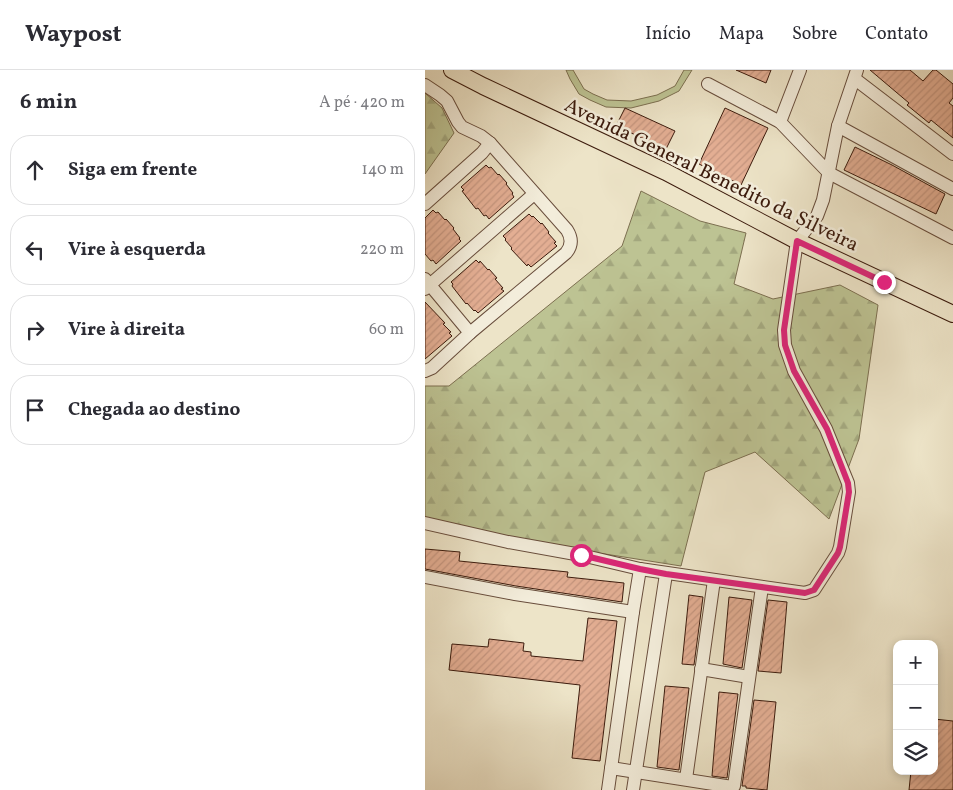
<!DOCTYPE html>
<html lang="pt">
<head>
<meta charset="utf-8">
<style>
  :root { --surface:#fff; --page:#f7f7f7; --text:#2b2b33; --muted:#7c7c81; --line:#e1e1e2 }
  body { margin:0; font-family:Vollkorn,serif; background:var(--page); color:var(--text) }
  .controls { position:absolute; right:15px; bottom:15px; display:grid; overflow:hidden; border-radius:10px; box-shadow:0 2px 8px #0003 }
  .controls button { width:45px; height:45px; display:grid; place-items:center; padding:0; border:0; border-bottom:1px solid var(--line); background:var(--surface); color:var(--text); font:25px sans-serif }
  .stop { position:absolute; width:15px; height:15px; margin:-11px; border:4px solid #db2777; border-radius:50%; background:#fff }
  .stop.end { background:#db2777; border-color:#fff; box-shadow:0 1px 5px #0008 }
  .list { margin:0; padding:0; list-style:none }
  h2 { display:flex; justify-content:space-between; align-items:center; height:65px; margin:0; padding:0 20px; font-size:21px }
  h2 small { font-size:16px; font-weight:400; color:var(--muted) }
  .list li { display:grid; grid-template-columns:32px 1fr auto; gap:15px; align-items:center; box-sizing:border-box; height:70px; margin:0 10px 10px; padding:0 10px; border:1px solid var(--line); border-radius:20px }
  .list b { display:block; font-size:19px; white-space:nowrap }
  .list em { font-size:16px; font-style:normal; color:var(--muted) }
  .icon { flex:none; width:28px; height:28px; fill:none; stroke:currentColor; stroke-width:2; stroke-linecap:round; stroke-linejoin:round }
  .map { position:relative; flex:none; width:528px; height:720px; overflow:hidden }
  header { display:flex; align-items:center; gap:30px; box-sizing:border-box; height:70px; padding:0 25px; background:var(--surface); border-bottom:1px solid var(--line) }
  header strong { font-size:24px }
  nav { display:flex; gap:28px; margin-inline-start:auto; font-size:18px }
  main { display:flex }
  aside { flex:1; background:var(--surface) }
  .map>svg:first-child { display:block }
</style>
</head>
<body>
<header>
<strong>Waypost</strong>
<nav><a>Início</a><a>Mapa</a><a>Sobre</a><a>Contato</a></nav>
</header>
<main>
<aside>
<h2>6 min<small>A pé · 420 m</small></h2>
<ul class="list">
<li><svg class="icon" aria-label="ahead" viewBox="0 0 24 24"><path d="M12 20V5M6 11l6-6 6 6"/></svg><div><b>Siga em frente</b></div><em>140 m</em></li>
<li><svg class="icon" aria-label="left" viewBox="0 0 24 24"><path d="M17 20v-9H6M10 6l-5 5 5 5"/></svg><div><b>Vire à esquerda</b></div><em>220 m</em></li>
<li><svg class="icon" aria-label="right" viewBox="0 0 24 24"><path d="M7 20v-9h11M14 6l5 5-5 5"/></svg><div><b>Vire à direita</b></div><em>60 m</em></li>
<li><svg class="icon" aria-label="arrive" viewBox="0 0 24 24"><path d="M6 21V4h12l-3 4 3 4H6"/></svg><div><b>Chegada ao destino</b></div></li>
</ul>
</aside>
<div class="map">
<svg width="528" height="720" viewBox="0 0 528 720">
  <defs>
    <pattern id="forest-firs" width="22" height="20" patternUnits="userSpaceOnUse" patternTransform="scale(1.25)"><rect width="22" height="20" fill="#bdc393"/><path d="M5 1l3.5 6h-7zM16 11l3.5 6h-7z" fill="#a3a77e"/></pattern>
    <pattern id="building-hatch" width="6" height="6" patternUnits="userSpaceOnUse" patternTransform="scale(1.25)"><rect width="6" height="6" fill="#e3ae93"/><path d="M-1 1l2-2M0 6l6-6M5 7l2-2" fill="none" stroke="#c4957e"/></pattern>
  </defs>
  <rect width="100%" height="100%" fill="#ede4c8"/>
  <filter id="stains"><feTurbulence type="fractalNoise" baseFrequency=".004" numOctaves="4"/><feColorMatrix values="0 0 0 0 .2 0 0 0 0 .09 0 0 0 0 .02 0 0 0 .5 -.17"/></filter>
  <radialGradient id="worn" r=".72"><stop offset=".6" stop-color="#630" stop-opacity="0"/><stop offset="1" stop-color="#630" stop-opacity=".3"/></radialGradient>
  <!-- green -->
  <path fill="#bdc393" stroke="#7c6f50" d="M 141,0 L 148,0 L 159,19 L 168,24 L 182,30 L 206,31 L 232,25 L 250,16 L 259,0 L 267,0 L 254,21 L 234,31 L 206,38 L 181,37 L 165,30 L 154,24 L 145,9 Z"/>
  <!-- forest -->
  <g fill="url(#forest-firs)" stroke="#7c6f50">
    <path d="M 0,23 L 17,38 L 29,63 L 0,104 Z"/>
    <path d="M 216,121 L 275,151 L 321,163 L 309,214 L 348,229 L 415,215 L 453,235 L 434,369 L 404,449 L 330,382 L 280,402 L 256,496 L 72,467 L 0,447 L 0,316 L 24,316 L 197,176 Z"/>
  </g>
  <!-- building -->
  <g fill="url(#building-hatch)" stroke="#3c1b0d">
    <path d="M 311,0 L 346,0 L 341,13 Z"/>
    <path d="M 445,0 L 485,0 L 498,11 L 508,0 L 511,0 L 528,14 L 528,28 L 524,33 L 528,36 L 528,68 L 506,50 L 504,53 L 482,35 L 484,33 Z"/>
    <path d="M 200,38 L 250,61 L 241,79 L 191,56 Z"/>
    <path d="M 300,38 L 343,58 L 316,115 L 274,94 Z"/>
    <path d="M 430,77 L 467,95 L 520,124 L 511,144 L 419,100 Z"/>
    <path d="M 61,95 L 64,98 L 66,97 L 73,105 L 74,104 L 82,113 L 81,114 L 88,123 L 87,124 L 89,127 L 64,149 L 61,145 L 59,146 L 53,138 L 51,139 L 37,121 L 39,120 L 36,117 Z"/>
    <path d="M 8,140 L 11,143 L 13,142 L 20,150 L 21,149 L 29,158 L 28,159 L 35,168 L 34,169 L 36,171 L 11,194 L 8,190 L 6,191 L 0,184 L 0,148 Z"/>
    <path d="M 104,144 L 107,147 L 108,146 L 116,154 L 117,153 L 124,162 L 123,163 L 131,172 L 129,173 L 132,176 L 106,197 L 103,194 L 102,196 L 86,179 L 87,178 L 80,170 L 81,169 L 78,166 Z"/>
    <path d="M 51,190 L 54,193 L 55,191 L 63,200 L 64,199 L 72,208 L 70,209 L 78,218 L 76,219 L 79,221 L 53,243 L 50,240 L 49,241 L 42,233 L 41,234 L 27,216 L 28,214 L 26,212 Z"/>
    <path d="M 0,232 L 20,253 L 18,254 L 26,262 L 24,263 L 27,266 L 0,289 Z"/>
    <path d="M 0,479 L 35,482 L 34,491 L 143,502 L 142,507 L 199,513 L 197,532 L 91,516 L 0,499 Z"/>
    <path d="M 264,525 L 278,527 L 269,595 L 257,594 Z"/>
    <path d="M 304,527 L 327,530 L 317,598 L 298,594 Z"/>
    <path d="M 343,530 L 362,532 L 356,603 L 333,601 Z"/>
    <path d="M 163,548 L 192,551 L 175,691 L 147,688 L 155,615 L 24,600 L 27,574 L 63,577 L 64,569 L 99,573 L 98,581 L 106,582 L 106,586 L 158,591 Z"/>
    <path d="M 240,616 L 264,618 L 254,700 L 232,697 Z"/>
    <path d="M 294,622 L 313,624 L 302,708 L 287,706 Z"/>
    <path d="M 329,630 L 351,632 L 342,720 L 321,718 L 321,716 L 317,716 Z"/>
    <path d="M 509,649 L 528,651 L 528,720 L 484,720 L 486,701 L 509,701 Z"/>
  </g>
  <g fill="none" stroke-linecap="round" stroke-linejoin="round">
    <defs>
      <g id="minor">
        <path d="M 430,9 L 528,84"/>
        <path d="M 283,14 L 355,52 L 404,103 L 528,168"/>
        <path d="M 0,15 L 15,25 L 22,31 L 33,52 L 37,57 L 56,66 L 65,73 L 142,160 C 147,168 147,176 141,183 L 45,263 L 7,298 L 0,301"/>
        <path d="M 355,52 L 375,0"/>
        <path d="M 413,56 L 528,119"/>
        <path d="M 0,134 L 57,83 L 65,73"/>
        <path d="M 0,209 L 45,263"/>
        <path d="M 0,219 L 109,124"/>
        <path d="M 0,453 L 83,472 L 156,485 L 215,499 L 380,523 L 389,520 L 413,483 L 415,477 L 424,422 L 423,413 L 401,359 L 369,301 L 360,275 L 359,260 L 372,171 L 392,146 L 398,130 L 413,56 L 432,0"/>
        <path d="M 0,507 L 90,524 L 208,542"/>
        <path d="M 276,599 L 324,607"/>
        <path d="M 186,698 L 307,717 L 309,716 L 337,517"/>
        <path d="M 261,709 L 289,510"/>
        <path d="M 183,720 L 208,542 L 215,499"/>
        <path d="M 208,720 L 241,504"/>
      </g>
      <path id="major" d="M 27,0 L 58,16 L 241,102 L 372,171 L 528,244"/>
    </defs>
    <!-- minor casing -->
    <use href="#minor" stroke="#684d3c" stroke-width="14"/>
    <!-- major casing -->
    <use href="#major" stroke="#3c1b0d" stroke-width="18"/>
    <!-- minor -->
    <use href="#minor" stroke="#f3eddb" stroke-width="12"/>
    <!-- major -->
    <use href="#major" stroke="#ede4c8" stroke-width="16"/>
  </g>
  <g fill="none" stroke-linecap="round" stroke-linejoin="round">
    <!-- route -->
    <path stroke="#db2777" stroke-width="6" d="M 156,485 L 215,499 L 241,504 L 380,523 L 389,520 L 413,483 L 415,477 L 424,422 L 423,413 L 402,359 L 369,301 L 360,275 L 359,260 L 372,171 L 459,212"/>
  </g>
  <g text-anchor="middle" stroke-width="5" stroke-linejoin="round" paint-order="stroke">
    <!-- street labels -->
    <g font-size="20" fill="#3c1b0d" stroke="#f3eddb">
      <text transform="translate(287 104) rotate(26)" y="7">Avenida General Benedito da Silveira</text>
    </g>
  </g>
  <rect width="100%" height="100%" filter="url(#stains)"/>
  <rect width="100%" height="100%" fill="url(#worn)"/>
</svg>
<div class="controls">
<button>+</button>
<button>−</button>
<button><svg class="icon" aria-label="layers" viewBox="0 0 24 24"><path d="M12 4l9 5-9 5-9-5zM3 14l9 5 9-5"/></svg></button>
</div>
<div class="stop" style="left:156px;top:485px"></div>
<div class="stop end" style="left:459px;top:212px"></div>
</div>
</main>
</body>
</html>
